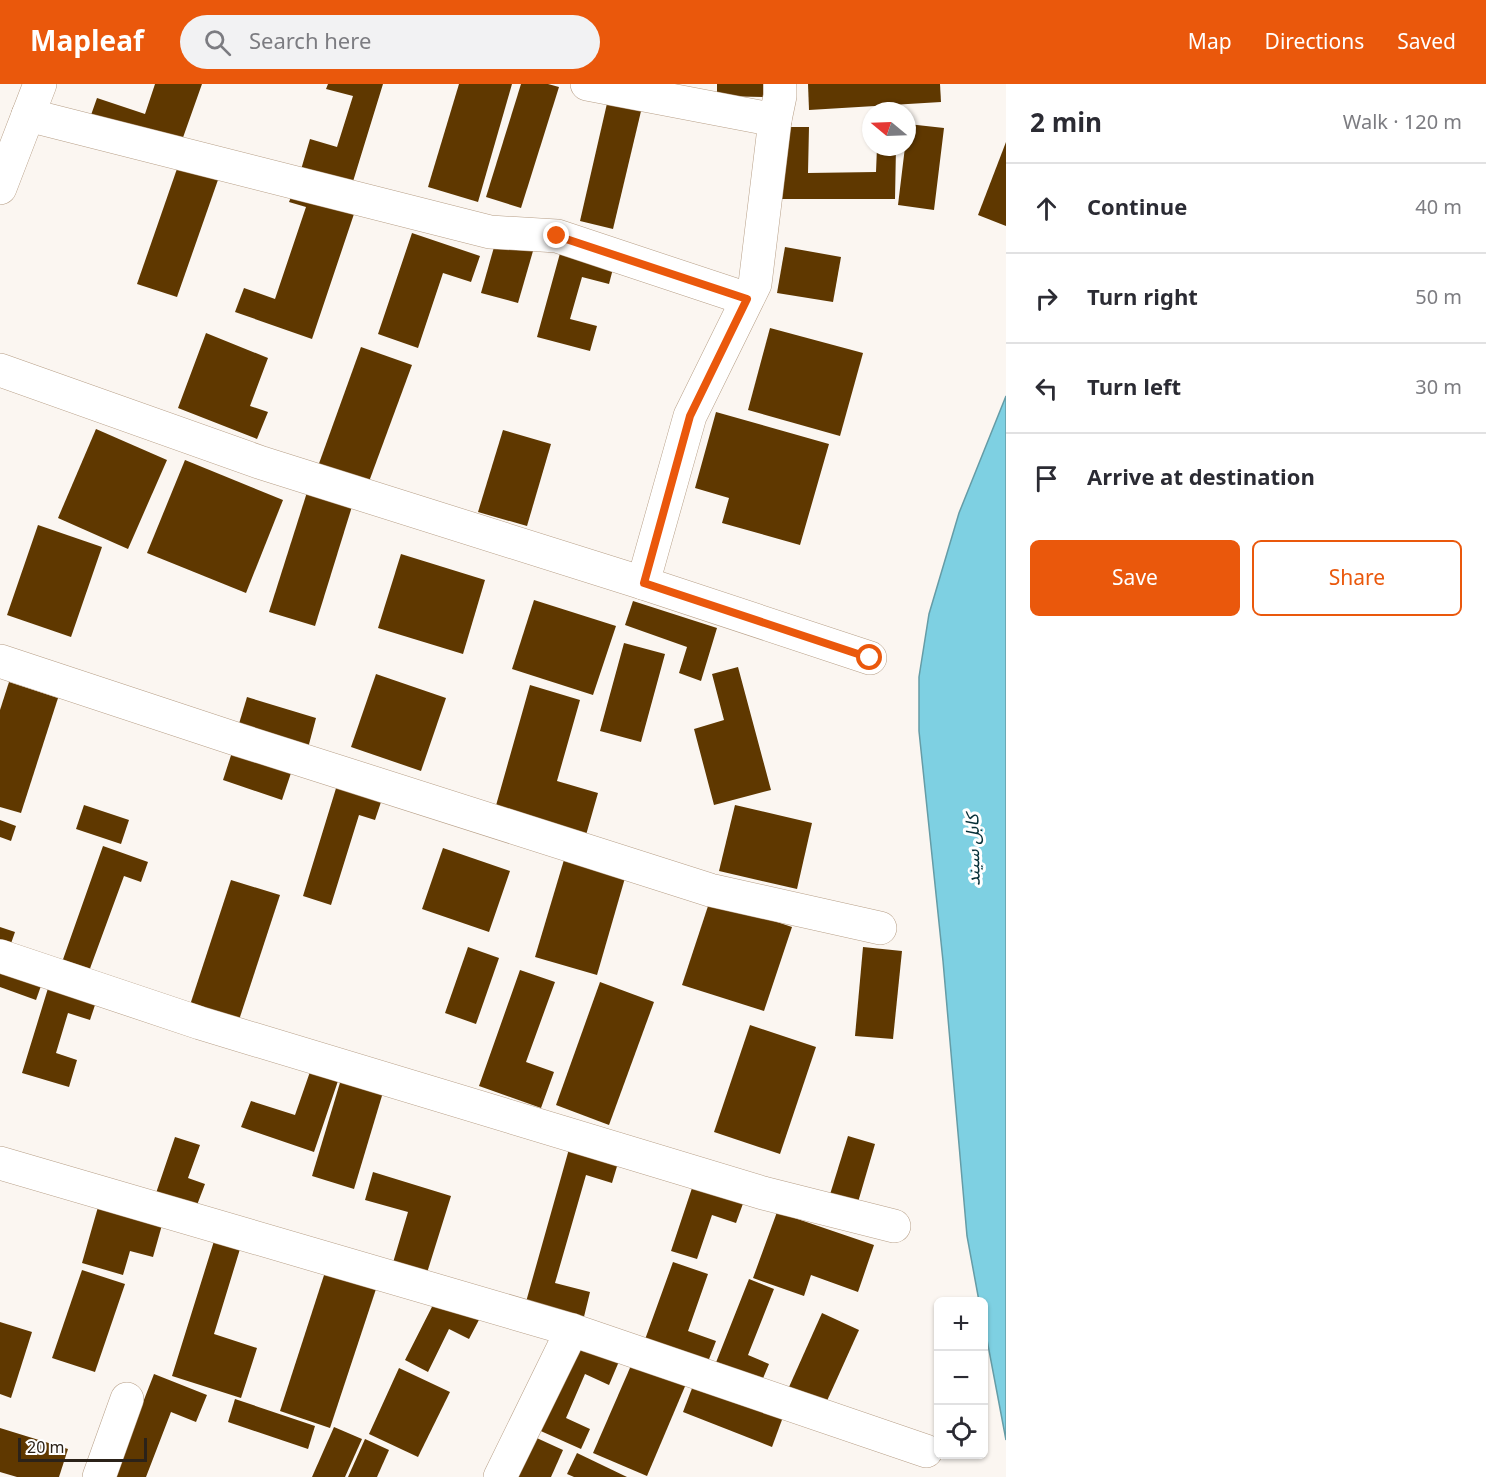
<!DOCTYPE html>
<html lang="en">
<head>
<meta charset="utf-8">
<style>
  :root { --surface:#fff; --page:#f2f2f3; --text:#2b2b33; --muted:#7c7c81; --line:#e1e1e2; --accent:#ea580c }
  body { margin:0; font-family:Georgia,"Noto Sans Arabic",serif; background:var(--page); color:var(--text) }
  .controls { position:absolute; right:18px; bottom:18px; display:grid; overflow:hidden; border-radius:9px; box-shadow:0 2px 4px #0004 }
  .controls button { width:54px; height:54px; display:grid; place-items:center; padding:0; border:0; border-bottom:2px solid var(--line); background:var(--surface); color:var(--text); font:30px sans-serif }
  .compass { position:absolute; left:862px; top:18px; width:54px; height:54px; border-radius:50%; background:var(--surface); box-shadow:0 2px 4px #0004; rotate:289deg }
  .scale { position:absolute; left:18px; bottom:15px; width:129px; box-sizing:border-box; padding-left:6px; border:3px solid #2b2219; border-top:0; font-size:16px; line-height:21px; white-space:nowrap; color:#2b2219; -webkit-text-stroke:4px #fff; paint-order:stroke }
  .stop { position:absolute; width:18px; height:18px; margin:-14px; border:4px solid #ea580c; border-radius:50%; background:#fff }
  .stop.end { background:#ea580c; border-color:#fff; box-shadow:0 2px 6px #0008 }
  .list { margin:0; padding:0; list-style:none }
  h2 { display:flex; justify-content:space-between; align-items:center; height:78px; margin:0; padding:0 24px; font-size:26px }
  h2 small { font-size:20px; font-weight:400; color:var(--muted) }
  .list li { display:grid; grid-template-columns:39px 1fr auto; gap:18px; align-items:center; box-sizing:border-box; height:90px; padding:0 24px; border-top:2px solid var(--line) }
  .list b { display:block; font-size:22px; white-space:nowrap }
  .list em { font-size:20px; font-style:normal; color:var(--muted) }
  .actions { display:flex; gap:12px; padding:18px 24px }
  .actions a { flex:1; padding:14px 0; border:2px solid var(--accent); border-radius:9px; text-align:center; font-size:21px; color:var(--accent) }
  .actions .main { background:var(--accent); color:#fff }
  .icon { flex:none; width:33px; height:33px; fill:none; stroke:currentColor; stroke-width:2; stroke-linecap:round; stroke-linejoin:round }
  .map { position:relative; flex:none; width:1006px; height:1393px; overflow:hidden }
  header { display:flex; align-items:center; gap:36px; box-sizing:border-box; height:84px; padding:0 30px; background:var(--accent); color:#fff }
  header strong { font-size:28px }
  nav { display:flex; gap:33px; margin-inline-start:auto; font-size:21px }
  .search { width:420px; height:54px; background:var(--page); display:flex; align-items:center; gap:15px; box-sizing:border-box; padding:0 21px; border-radius:33px; color:var(--muted); font-size:22px }
  main { display:flex }
  aside { flex:1; background:var(--surface) }
  .map>svg:first-child { display:block }
</style>
</head>
<body>
<header>
<strong>Mapleaf</strong>
<div class="search"><svg class="icon" aria-label="search" viewBox="0 0 24 24"><circle cx="10" cy="10" r="6"/><path d="M15 15l6 6"/></svg>Search here</div>
<nav><a>Map</a><a>Directions</a><a>Saved</a></nav>
</header>
<main>
<div class="map">
<svg width="1006" height="1393" viewBox="0 0 1006 1393">
  <rect width="100%" height="100%" fill="#fbf6f1"/>
  <!-- water -->
  <path fill="#7ed0e2" stroke="#659ca6" stroke-width="1.5" d="M 1006,312 L 1006,1356 L 984,1240 L 984,1218 L 979,1217 L 967,1152 L 943,877 L 919,647 L 919,593 L 929,530 L 959,429 Z"/>
  <!-- building -->
  <g fill="#5f3800">
    <path d="M 155,0 L 202,0 L 180,62 L 91,31 L 97,14 L 145,30 Z"/>
    <path d="M 328,0 L 383,0 L 351,104 L 300,89 L 310,55 L 337,63 L 353,12 L 326,5 Z"/>
    <path d="M 459,0 L 512,0 L 478,118 L 428,103 Z"/>
    <path d="M 521,0 L 548,0 L 559,3 L 521,124 L 486,113 Z"/>
    <path d="M 717,0 L 763,0 L 763,13 L 717,12 Z"/>
    <path d="M 808,0 L 940,0 L 941,18 L 809,26 Z"/>
    <path d="M 608,15 L 642,23 L 613,145 L 580,137 Z"/>
    <path d="M 908,40 L 944,44 L 934,126 L 898,121 L 905,63 L 907,63 Z"/>
    <path d="M 777,43 L 809,43 L 808,89 L 876,88 L 877,63 L 896,63 L 895,115 L 777,115 Z"/>
    <path d="M 1006,58 L 1006,142 L 978,131 Z"/>
    <path d="M 179,79 L 219,93 L 177,213 L 137,200 Z"/>
    <path d="M 295,103 L 356,124 L 312,255 L 235,228 L 244,204 L 275,215 L 306,123 L 289,118 Z"/>
    <path d="M 412,149 L 480,172 L 471,198 L 443,189 L 418,264 L 378,250 Z"/>
    <path d="M 496,156 L 533,167 L 518,219 L 481,209 Z"/>
    <path d="M 562,162 L 615,177 L 609,200 L 582,193 L 570,235 L 597,242 L 590,267 L 537,253 Z"/>
    <path d="M 785,163 L 841,173 L 833,218 L 777,209 Z"/>
    <path d="M 770,244 L 863,269 L 840,352 L 748,326 Z"/>
    <path d="M 206,249 L 268,274 L 250,322 L 268,328 L 257,355 L 178,324 Z"/>
    <path d="M 361,263 L 412,281 L 367,403 L 317,385 Z"/>
    <path d="M 716,328 L 829,360 L 800,461 L 722,439 L 729,414 L 695,404 Z"/>
    <path d="M 96,345 L 167,376 L 128,465 L 58,434 Z"/>
    <path d="M 503,346 L 551,360 L 527,442 L 478,428 Z"/>
    <path d="M 185,376 L 283,416 L 246,509 L 147,469 Z"/>
    <path d="M 309,402 L 354,416 L 315,542 L 269,528 Z"/>
    <path d="M 38,441 L 102,463 L 71,553 L 7,531 Z"/>
    <path d="M 401,470 L 485,496 L 463,570 L 378,544 Z"/>
    <path d="M 534,516 L 616,542 L 593,611 L 512,585 Z"/>
    <path d="M 633,517 L 717,544 L 701,597 L 679,589 L 687,563 L 625,541 Z"/>
    <path d="M 624,559 L 665,570 L 641,658 L 600,647 Z"/>
    <path d="M 738,583 L 771,706 L 714,721 L 694,645 L 724,636 L 712,590 Z"/>
    <path d="M 376,590 L 446,614 L 421,687 L 351,663 Z"/>
    <path d="M 9,598 L 58,614 L 21,729 L 0,723 L 0,626 Z"/>
    <path d="M 530,601 L 580,616 L 557,697 L 598,709 L 586,751 L 495,725 Z"/>
    <path d="M 247,613 L 316,634 L 308,664 L 238,643 Z"/>
    <path d="M 235,659 L 294,680 L 282,716 L 223,696 Z"/>
    <path d="M 337,701 L 382,715 L 375,736 L 359,731 L 331,821 L 303,812 Z"/>
    <path d="M 84,721 L 129,736 L 121,760 L 76,745 Z"/>
    <path d="M 735,721 L 812,739 L 797,805 L 719,787 Z"/>
    <path d="M 0,736 L 16,742 L 11,757 L 0,753 Z"/>
    <path d="M 103,762 L 148,778 L 141,798 L 124,792 L 88,890 L 61,881 Z"/>
    <path d="M 443,764 L 510,787 L 489,848 L 422,825 Z"/>
    <path d="M 566,769 L 627,787 L 597,891 L 535,873 Z"/>
    <path d="M 231,796 L 280,811 L 239,936 L 190,921 Z"/>
    <path d="M 710,816 L 792,843 L 764,927 L 682,901 Z"/>
    <path d="M 0,843 L 15,848 L 8,868 L 0,865 Z"/>
    <path d="M 468,863 L 499,874 L 476,940 L 445,929 Z"/>
    <path d="M 863,863 L 902,867 L 893,955 L 855,952 Z"/>
    <path d="M 0,884 L 42,899 L 36,916 L 0,903 Z"/>
    <path d="M 520,886 L 555,898 L 526,978 L 554,988 L 541,1024 L 479,1002 Z"/>
    <path d="M 600,898 L 654,918 L 609,1041 L 556,1021 Z"/>
    <path d="M 49,901 L 97,915 L 90,936 L 68,929 L 56,969 L 77,976 L 69,1003 L 22,989 Z"/>
    <path d="M 750,941 L 816,963 L 780,1070 L 714,1048 Z"/>
    <path d="M 312,982 L 340,991 L 314,1068 L 241,1043 L 251,1017 L 295,1031 Z"/>
    <path d="M 342,992 L 384,1005 L 354,1105 L 312,1092 Z"/>
    <path d="M 848,1052 L 875,1060 L 856,1125 L 828,1117 Z"/>
    <path d="M 175,1053 L 200,1061 L 188,1094 L 205,1100 L 194,1129 L 154,1115 Z"/>
    <path d="M 569,1065 L 618,1079 L 612,1099 L 586,1091 L 555,1199 L 590,1208 L 582,1241 L 524,1225 Z"/>
    <path d="M 373,1088 L 451,1112 L 426,1192 L 392,1182 L 408,1128 L 365,1116 Z"/>
    <path d="M 694,1098 L 745,1114 L 736,1139 L 712,1131 L 697,1175 L 671,1167 Z"/>
    <path d="M 98,1123 L 162,1141 L 153,1173 L 130,1167 L 123,1191 L 82,1179 Z"/>
    <path d="M 777,1128 L 874,1161 L 858,1208 L 811,1191 L 804,1212 L 753,1194 Z"/>
    <path d="M 214,1157 L 240,1165 L 214,1250 L 257,1264 L 241,1314 L 172,1292 Z"/>
    <path d="M 673,1178 L 708,1190 L 688,1247 L 716,1257 L 706,1283 L 643,1261 Z"/>
    <path d="M 326,1185 L 377,1202 L 330,1344 L 280,1327 Z"/>
    <path d="M 82,1186 L 125,1200 L 95,1288 L 52,1274 Z"/>
    <path d="M 749,1195 L 774,1205 L 748,1271 L 769,1280 L 759,1304 L 713,1286 Z"/>
    <path d="M 438,1211 L 481,1232 L 469,1255 L 449,1245 L 428,1288 L 405,1276 Z"/>
    <path d="M 822,1229 L 859,1246 L 826,1319 L 789,1303 Z"/>
    <path d="M 0,1238 L 32,1248 L 11,1314 L 0,1310 Z"/>
    <path d="M 573,1255 L 620,1275 L 609,1301 L 585,1290 L 566,1334 L 590,1345 L 581,1365 L 534,1344 Z"/>
    <path d="M 633,1277 L 686,1300 L 647,1392 L 593,1369 Z"/>
    <path d="M 399,1284 L 450,1308 L 418,1373 L 369,1350 Z"/>
    <path d="M 154,1290 L 207,1311 L 196,1338 L 171,1328 L 146,1393 L 114,1393 Z"/>
    <path d="M 694,1299 L 783,1333 L 772,1363 L 683,1328 Z"/>
    <path d="M 235,1315 L 315,1342 L 308,1365 L 228,1338 Z"/>
    <path d="M 334,1343 L 362,1355 L 345,1393 L 312,1393 Z"/>
    <path d="M 0,1344 L 68,1365 L 59,1393 L 17,1393 L 0,1388 Z"/>
    <path d="M 528,1350 L 563,1366 L 551,1393 L 509,1393 Z"/>
    <path d="M 365,1355 L 389,1366 L 377,1393 L 348,1393 Z"/>
    <path d="M 577,1369 L 627,1393 L 574,1393 L 567,1390 Z"/>
  </g>
  <g fill="none" stroke-linecap="round" stroke-linejoin="round">
    <defs>
      <g id="minor">
        <path d="M 587,0 L 775,36"/>
        <path d="M 28,31 L 490,148 L 557,152 L 747,215"/>
        <path d="M 0,286 L 262,379 L 643,499 L 870,574"/>
        <path d="M 643,499 L 690,332 L 755,200 L 775,36 L 780,12 L 780,0"/>
        <path d="M 0,577 L 239,656 L 710,806 L 880,844"/>
        <path d="M 0,872 L 200,939 L 763,1109 L 894,1142"/>
        <path d="M 0,1079 L 572,1246 L 926,1367"/>
        <path d="M 99,1393 L 127,1315"/>
        <path d="M 500,1393 L 572,1246"/>
      </g>
      <path id="trunk" d="M 0,104 L 40,0"/>
    </defs>
    <!-- minor casing -->
    <use href="#minor" stroke="#b79f87" stroke-width="34"/>
    <!-- trunk casing -->
    <use href="#trunk" stroke="#b79f87" stroke-width="34"/>
    <!-- minor -->
    <use href="#minor" stroke="#fff" stroke-width="33"/>
    <!-- trunk -->
    <use href="#trunk" stroke="#fff" stroke-width="33"/>
  </g>
  <g fill="none" stroke-linecap="round" stroke-linejoin="round">
    <!-- route -->
    <path stroke="#ea580c" stroke-width="8" d="M 557,152 L 747,215 L 690,332 L 644,499 L 870,574"/>
  </g>
  <g text-anchor="middle" stroke-width="6" stroke-linejoin="round" paint-order="stroke">
    <!-- water labels -->
    <g font-size="18" font-style="italic" fill="#062f37" stroke="#fff">
      <text transform="translate(973 766) rotate(-91)" y="6">کابل سيند</text>
    </g>
  </g>
</svg>
<div class="controls">
<button>+</button>
<button>−</button>
<button><svg class="icon" aria-label="locate" viewBox="0 0 24 24"><circle cx="12" cy="12" r="6"/><path d="M12 2v4M12 18v4M2 12h4M18 12h4"/></svg></button>
</div>
<svg class="compass" viewBox="-18 -18 36 36"><path d="M0-13l5 13h-10z" fill="#e53935"/><path d="M0 13l5-13h-10z" fill="#7c7c81"/></svg>
<div class="scale">20 m</div>
<div class="stop" style="left:870px;top:574px"></div>
<div class="stop end" style="left:557px;top:152px"></div>
</div>
<aside>
<h2>2 min<small>Walk · 120 m</small></h2>
<ul class="list">
<li><svg class="icon" aria-label="ahead" viewBox="0 0 24 24"><path d="M12 20V5M6 11l6-6 6 6"/></svg><div><b>Continue</b></div><em>40 m</em></li>
<li><svg class="icon" aria-label="right" viewBox="0 0 24 24"><path d="M7 20v-9h11M14 6l5 5-5 5"/></svg><div><b>Turn right</b></div><em>50 m</em></li>
<li><svg class="icon" aria-label="left" viewBox="0 0 24 24"><path d="M17 20v-9H6M10 6l-5 5 5 5"/></svg><div><b>Turn left</b></div><em>30 m</em></li>
<li><svg class="icon" aria-label="arrive" viewBox="0 0 24 24"><path d="M6 21V4h12l-3 4 3 4H6"/></svg><div><b>Arrive at destination</b></div></li>
</ul>
<div class="actions"><a class="main">Save</a><a>Share</a></div>
</aside>
</main>
</body>
</html>
